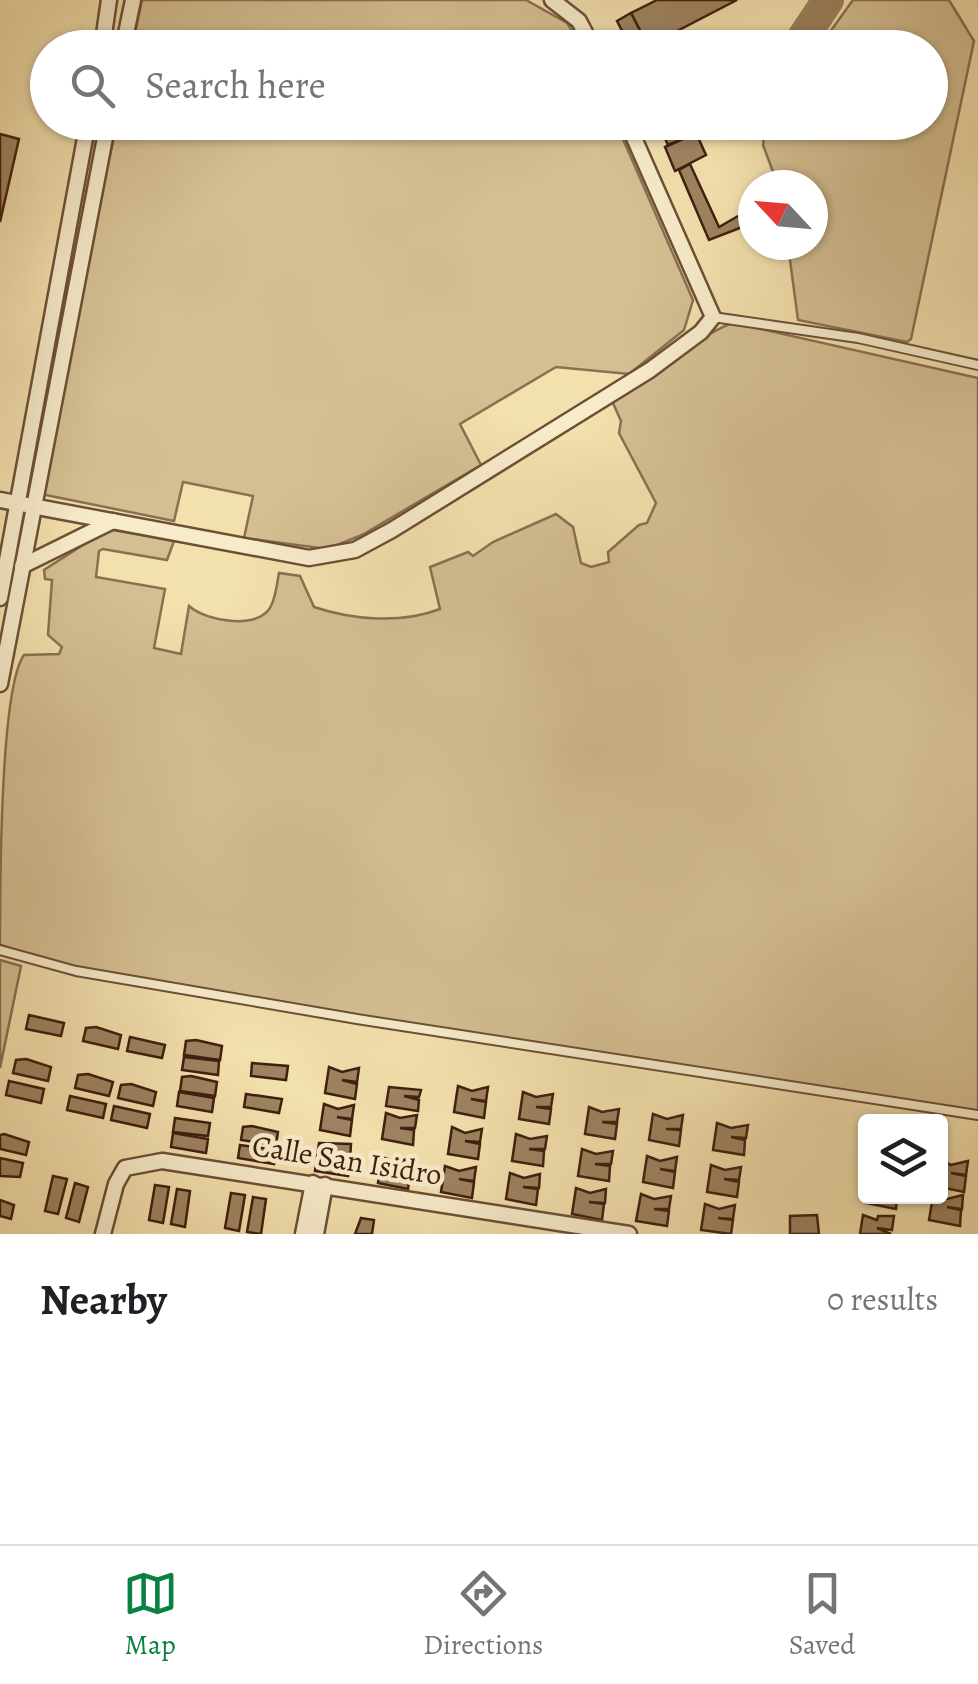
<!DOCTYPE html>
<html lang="en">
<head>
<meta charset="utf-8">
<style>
  :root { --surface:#fff; --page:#f6f6f6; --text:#202124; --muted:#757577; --line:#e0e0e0; --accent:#0b8043 }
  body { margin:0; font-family:Alegreya,serif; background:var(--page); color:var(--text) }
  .controls { position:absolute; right:30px; bottom:30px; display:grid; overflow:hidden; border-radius:10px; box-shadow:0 2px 8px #0004 }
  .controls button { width:90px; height:90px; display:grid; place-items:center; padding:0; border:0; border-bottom:2px solid var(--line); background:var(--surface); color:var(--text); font:50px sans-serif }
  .compass { position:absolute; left:738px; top:170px; width:90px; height:90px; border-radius:50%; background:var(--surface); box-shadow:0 2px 8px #0004; rotate:296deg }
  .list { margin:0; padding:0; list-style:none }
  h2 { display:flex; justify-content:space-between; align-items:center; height:130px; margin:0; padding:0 40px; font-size:42px }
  h2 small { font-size:32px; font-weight:400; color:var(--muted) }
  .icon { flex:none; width:55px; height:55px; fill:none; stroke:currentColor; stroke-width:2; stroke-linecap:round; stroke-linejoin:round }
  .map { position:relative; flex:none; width:978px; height:1234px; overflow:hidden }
  .search { position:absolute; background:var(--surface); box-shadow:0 2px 8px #0004; left:30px; right:30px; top:30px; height:110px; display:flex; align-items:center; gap:25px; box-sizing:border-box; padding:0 35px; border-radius:55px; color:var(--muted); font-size:38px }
  .sheet { height:310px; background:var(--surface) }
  nav { display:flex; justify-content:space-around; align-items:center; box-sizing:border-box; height:140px; border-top:2px solid var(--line); background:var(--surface); font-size:28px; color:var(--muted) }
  nav a { display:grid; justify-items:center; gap:5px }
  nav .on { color:var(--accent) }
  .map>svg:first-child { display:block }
</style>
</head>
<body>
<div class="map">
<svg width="978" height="1234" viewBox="0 0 978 1234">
  <rect width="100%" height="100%" fill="#f2e0ad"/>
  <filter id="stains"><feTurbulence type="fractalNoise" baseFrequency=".002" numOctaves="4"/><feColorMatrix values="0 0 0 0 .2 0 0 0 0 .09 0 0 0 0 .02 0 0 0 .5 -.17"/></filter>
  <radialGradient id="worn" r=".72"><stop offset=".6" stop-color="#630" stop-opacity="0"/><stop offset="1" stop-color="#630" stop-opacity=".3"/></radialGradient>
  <!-- green -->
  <g fill="#d4bf92" stroke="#8a6f50" stroke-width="2.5">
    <path d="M 142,0 L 526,0 L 567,23 L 583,47 L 132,47 Z"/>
    <path d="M 853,0 L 949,0 L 974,41 L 911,339 L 907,342 L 798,320 L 788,245 L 813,245 L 813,185 L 778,185 L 763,145 L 766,123 L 930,122 L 930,48 L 819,47 Z"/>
    <path d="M 117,123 L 616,123 L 693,300 L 684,330 L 629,374 L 556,367 L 460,424 L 481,465 L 362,535 L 327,549 L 244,538 L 253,496 L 183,482 L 174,521 L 36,493 Z"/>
    <path d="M 734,323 L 978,378 L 978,1115 L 76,971 L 0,945 C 0,890 0,688 24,655 L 59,654 L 62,647 L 48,635 L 52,580 L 45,579 L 44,570 L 108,529 L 174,541 L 167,560 L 103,549 L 99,551 L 96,577 L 165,589 L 154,648 L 181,654 L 189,606 C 207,622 260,630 271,606 C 276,596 277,583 279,573 L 300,576 L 314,607 C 353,620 401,624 440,609 L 430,567 L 468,552 L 473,556 L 493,542 L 556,514 L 573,527 L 581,563 L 591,567 L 609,562 L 608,552 L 639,525 L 647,523 L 656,503 L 619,433 L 621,421 L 612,401 C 642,383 707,329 734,323 Z"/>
    <path d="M 0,960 L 21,966 L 0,1068 Z"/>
  </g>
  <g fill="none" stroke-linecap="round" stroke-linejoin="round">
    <!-- taxiway -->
    <path stroke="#9a805e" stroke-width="32" d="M 796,48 L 828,0"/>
  </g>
  <!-- building -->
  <g fill="#9d8361" stroke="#411f0f" stroke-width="2.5">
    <path d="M 657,0 L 737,0 L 648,46 L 631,13 Z"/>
    <path d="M 631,13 L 648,46 L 646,48 L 631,48 L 617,21 Z"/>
    <path d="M 657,122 L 672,122 L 680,140 L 668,145 Z"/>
    <path d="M 696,133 L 706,155 L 675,171 L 665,147 Z"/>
    <path d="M 0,134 L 19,139 L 0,222 Z"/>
    <path d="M 690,164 L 719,227 L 740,215 L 745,226 L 709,240 L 679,170 Z"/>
    <path d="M 29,1015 L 64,1023 L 61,1036 L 26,1029 Z"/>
    <path d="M 96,1027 L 121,1035 L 118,1049 L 83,1041 L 86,1028 Z"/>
    <path d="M 130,1037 L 165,1045 L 162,1058 L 127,1051 Z"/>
    <path d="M 196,1040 L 222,1046 L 220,1060 L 184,1055 L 186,1041 Z"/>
    <path d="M 184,1057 L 219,1061 L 218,1075 L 182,1070 Z"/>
    <path d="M 26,1059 L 51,1067 L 48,1081 L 13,1073 L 16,1060 Z"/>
    <path d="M 252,1063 L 288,1066 L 286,1080 L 251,1076 Z"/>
    <path d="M 329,1067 L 342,1072 L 359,1068 L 357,1082 L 342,1080 L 357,1084 L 355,1099 L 325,1093 Z"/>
    <path d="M 88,1074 L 113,1082 L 109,1096 L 75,1088 L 78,1075 Z"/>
    <path d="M 191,1076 L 217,1082 L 215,1096 L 180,1091 L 182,1077 Z"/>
    <path d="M 9,1081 L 44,1089 L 41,1103 L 6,1095 Z"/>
    <path d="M 131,1084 L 156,1092 L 153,1106 L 118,1098 L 121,1085 Z"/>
    <path d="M 458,1086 L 472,1091 L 488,1087 L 486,1101 L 471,1099 L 486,1102 L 484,1118 L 454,1112 Z"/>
    <path d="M 389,1087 L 421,1090 L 419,1097 L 404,1096 L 419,1100 L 418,1111 L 386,1106 Z"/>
    <path d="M 179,1092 L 214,1098 L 212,1112 L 177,1106 Z"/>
    <path d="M 523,1092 L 536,1097 L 553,1094 L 551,1107 L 536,1107 L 551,1109 L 549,1124 L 519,1119 Z"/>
    <path d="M 246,1094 L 282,1099 L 279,1113 L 244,1107 Z"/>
    <path d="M 70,1096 L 106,1104 L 103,1118 L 67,1110 Z"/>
    <path d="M 324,1104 L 338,1109 L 354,1105 L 352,1119 L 337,1117 L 352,1120 L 350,1136 L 320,1130 Z"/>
    <path d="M 114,1106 L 150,1114 L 147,1128 L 111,1120 Z"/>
    <path d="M 589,1107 L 602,1112 L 619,1109 L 617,1122 L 602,1122 L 617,1124 L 615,1139 L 585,1134 Z"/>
    <path d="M 386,1113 L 400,1118 L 417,1115 L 415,1128 L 400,1128 L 414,1130 L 413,1145 L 382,1139 Z"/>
    <path d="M 653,1114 L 667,1119 L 683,1115 L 681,1129 L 666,1129 L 681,1130 L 679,1146 L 649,1140 Z"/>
    <path d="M 175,1118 L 210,1123 L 208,1136 L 173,1132 Z"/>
    <path d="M 717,1123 L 731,1128 L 748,1125 L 746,1138 L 731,1137 L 745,1140 L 744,1155 L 713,1150 Z"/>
    <path d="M 252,1126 L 278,1132 L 276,1145 L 241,1140 L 243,1127 Z"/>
    <path d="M 452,1127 L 465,1133 L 482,1129 L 480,1142 L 465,1141 L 480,1144 L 478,1159 L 448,1154 Z"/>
    <path d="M 173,1133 L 208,1139 L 206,1153 L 171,1147 Z"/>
    <path d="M 4,1134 L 29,1142 L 26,1155 L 0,1149 L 0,1135 Z"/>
    <path d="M 516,1134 L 530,1139 L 547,1136 L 545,1149 L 529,1149 L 544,1151 L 543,1166 L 512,1161 Z"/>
    <path d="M 319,1143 L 351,1144 L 350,1159 L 332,1159 L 349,1161 L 348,1176 L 315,1171 Z"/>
    <path d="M 240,1145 L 276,1150 L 274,1164 L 238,1158 Z"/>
    <path d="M 582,1149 L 596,1154 L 613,1151 L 611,1164 L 595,1164 L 610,1166 L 609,1181 L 578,1176 Z"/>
    <path d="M 647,1156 L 660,1161 L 677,1157 L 675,1171 L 660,1169 L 675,1172 L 673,1188 L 643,1182 Z"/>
    <path d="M 382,1157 L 396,1162 L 412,1158 L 410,1172 L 395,1170 L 410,1174 L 408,1189 L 378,1183 Z"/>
    <path d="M 0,1158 L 23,1163 L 20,1177 L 0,1176 Z"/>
    <path d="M 940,1160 L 951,1165 L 968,1161 L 966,1175 L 951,1173 L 966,1176 L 964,1192 L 940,1187 Z"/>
    <path d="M 711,1165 L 725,1170 L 741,1167 L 739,1180 L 724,1179 L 739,1182 L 737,1197 L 707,1192 Z"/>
    <path d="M 445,1166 L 459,1171 L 476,1167 L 474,1181 L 459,1179 L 474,1182 L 472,1198 L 441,1192 Z"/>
    <path d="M 510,1173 L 524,1178 L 540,1174 L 539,1188 L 523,1187 L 538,1189 L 536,1205 L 506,1199 Z"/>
    <path d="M 53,1176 L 67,1179 L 58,1214 L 45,1211 Z"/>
    <path d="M 75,1183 L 88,1187 L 79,1222 L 66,1218 Z"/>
    <path d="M 155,1185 L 169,1187 L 163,1223 L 149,1220 Z"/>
    <path d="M 576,1188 L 590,1193 L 606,1189 L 605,1203 L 589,1202 L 604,1204 L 602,1220 L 572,1214 Z"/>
    <path d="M 177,1189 L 190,1191 L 185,1227 L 171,1224 Z"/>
    <path d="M 231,1193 L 245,1195 L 239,1231 L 225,1228 Z"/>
    <path d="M 641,1194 L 654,1199 L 671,1196 L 669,1209 L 654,1209 L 669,1211 L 667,1226 L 636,1221 Z"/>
    <path d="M 941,1195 L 947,1199 L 963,1195 L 962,1209 L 947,1207 L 961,1210 L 960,1226 L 929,1220 L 933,1196 Z"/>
    <path d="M 866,1196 L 897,1196 L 896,1209 L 866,1203 Z"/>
    <path d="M 253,1197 L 266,1199 L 261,1234 L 247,1232 Z"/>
    <path d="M 0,1200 L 14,1205 L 11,1219 L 0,1216 Z"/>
    <path d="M 705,1204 L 719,1209 L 735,1205 L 733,1219 L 718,1218 L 733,1220 L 731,1234 L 701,1230 Z"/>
    <path d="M 817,1215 L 819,1234 L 790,1234 L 790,1216 Z"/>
    <path d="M 863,1215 L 877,1220 L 878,1216 L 894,1216 L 892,1230 L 877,1228 L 891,1234 L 860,1234 Z"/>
    <path d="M 361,1218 L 374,1220 L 372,1234 L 355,1234 Z"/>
  </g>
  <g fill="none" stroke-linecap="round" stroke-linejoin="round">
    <defs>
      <g id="lane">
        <path d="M 713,317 L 858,338 L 978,365"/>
        <path d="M 0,950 L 76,971 L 357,1019 L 978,1115"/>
      </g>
      <g id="street">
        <path d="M 552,0 L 579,21 L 593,48"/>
        <path d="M 102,48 L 109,0"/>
        <path d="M 123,48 L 133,0"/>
        <path d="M 0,500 L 309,558 L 355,550 L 392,530 L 650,370 L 701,332 L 713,317 L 627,122"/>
        <path d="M 22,566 L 113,521"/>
        <path d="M 0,598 L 88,122"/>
        <path d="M 0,684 L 108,122"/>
        <path d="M 103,1234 L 116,1184 L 125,1168 L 162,1161 L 629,1234"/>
        <path d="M 303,1234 L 313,1183"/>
        <path d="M 316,1234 L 325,1185"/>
      </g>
    </defs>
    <!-- lane casing -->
    <use href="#lane" stroke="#6d4f36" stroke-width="12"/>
    <!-- street casing -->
    <use href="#street" stroke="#6d4f36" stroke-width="19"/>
    <!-- lane -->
    <use href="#lane" stroke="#f7ebca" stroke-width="8"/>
    <!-- street -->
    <use href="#street" stroke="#f7ebca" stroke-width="14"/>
  </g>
  <g text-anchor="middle" stroke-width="9" stroke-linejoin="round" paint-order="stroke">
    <!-- street labels -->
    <g font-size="30" fill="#411f0f" stroke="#f7ebca">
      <text transform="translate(347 1160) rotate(9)" y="10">Calle San Isidro</text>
    </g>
  </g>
  <rect width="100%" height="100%" filter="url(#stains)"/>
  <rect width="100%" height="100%" fill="url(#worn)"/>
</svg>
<div class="controls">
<button><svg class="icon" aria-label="layers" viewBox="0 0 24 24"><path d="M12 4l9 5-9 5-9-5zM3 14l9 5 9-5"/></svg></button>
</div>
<svg class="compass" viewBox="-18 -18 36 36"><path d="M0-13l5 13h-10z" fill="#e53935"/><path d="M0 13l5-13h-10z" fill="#757577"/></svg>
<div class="search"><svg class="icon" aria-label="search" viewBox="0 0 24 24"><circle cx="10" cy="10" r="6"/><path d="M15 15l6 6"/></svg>Search here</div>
</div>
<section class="sheet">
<h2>Nearby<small>0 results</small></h2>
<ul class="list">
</ul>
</section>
<nav>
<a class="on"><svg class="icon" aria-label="map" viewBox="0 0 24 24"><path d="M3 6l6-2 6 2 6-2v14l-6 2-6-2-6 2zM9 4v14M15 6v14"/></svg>Map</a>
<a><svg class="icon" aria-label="directions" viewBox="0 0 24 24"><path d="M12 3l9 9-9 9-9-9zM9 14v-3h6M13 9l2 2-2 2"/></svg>Directions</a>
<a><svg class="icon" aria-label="saved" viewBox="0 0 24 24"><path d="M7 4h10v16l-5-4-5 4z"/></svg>Saved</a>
</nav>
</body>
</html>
